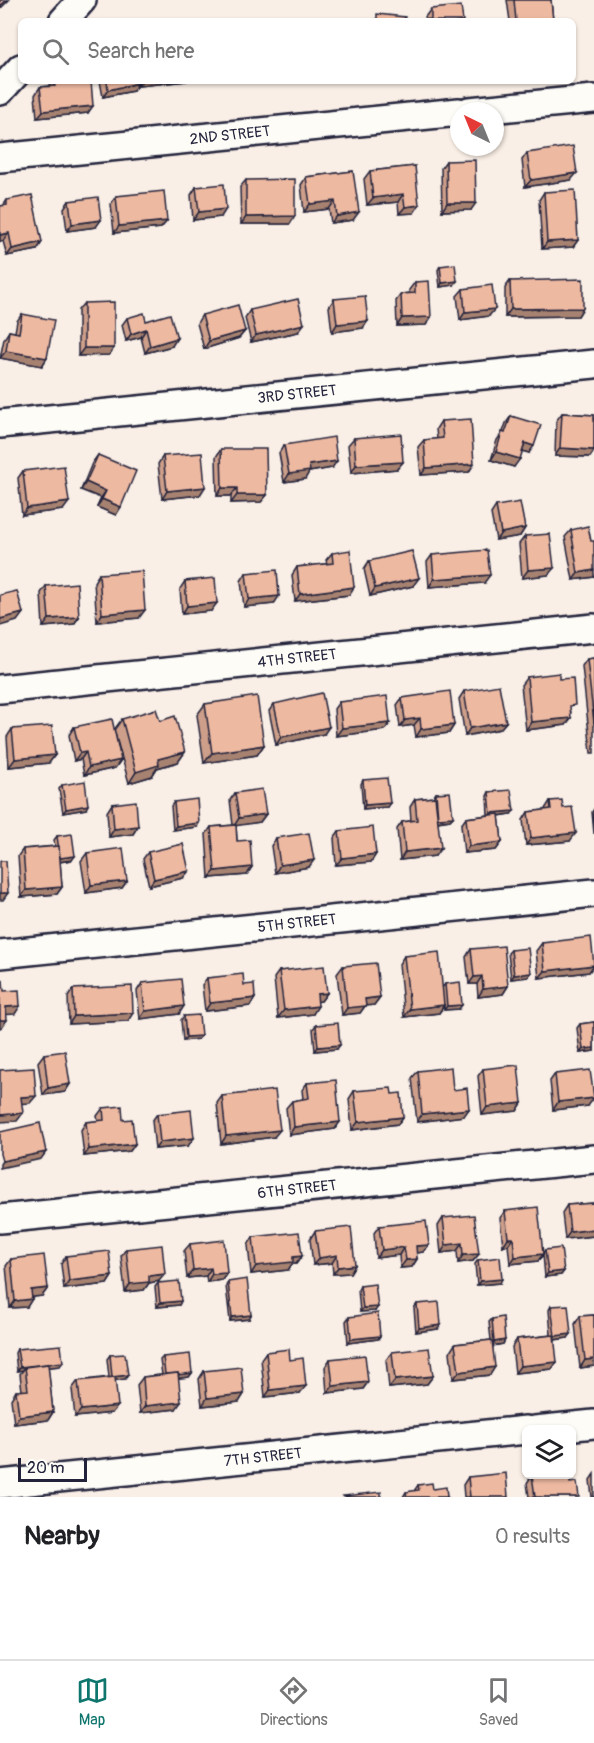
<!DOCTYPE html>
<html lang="en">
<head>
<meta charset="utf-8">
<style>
  :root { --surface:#fff; --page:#f6f6f6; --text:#202124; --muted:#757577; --line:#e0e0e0; --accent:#0f766e }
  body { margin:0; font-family:Pangolin,sans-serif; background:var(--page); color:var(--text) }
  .controls { position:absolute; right:18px; bottom:18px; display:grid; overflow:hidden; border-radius:9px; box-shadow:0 2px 4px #0004 }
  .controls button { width:54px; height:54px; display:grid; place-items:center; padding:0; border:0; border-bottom:2px solid var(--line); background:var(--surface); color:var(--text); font:30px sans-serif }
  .compass { position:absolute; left:450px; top:102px; width:54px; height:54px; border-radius:50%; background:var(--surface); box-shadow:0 2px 4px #0004; rotate:317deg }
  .scale { position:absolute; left:18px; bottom:15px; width:69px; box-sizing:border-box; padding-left:6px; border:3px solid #22223b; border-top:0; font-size:16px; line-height:21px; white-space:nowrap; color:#22223b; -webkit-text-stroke:4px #fdfcf7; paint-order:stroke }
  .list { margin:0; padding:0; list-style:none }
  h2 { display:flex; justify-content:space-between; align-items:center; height:78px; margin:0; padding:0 24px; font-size:26px }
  h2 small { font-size:20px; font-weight:400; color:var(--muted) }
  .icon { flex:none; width:33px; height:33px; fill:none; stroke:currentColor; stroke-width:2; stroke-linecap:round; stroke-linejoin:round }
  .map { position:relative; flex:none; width:594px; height:1497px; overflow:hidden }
  .search { position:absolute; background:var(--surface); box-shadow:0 2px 4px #0004; left:18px; right:18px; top:18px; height:66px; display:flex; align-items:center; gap:15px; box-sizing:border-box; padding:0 21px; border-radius:9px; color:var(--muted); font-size:22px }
  .sheet { height:162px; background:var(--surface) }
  nav { display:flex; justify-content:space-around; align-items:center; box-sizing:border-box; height:84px; border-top:2px solid var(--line); background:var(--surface); font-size:16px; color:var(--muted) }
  nav a { display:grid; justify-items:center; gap:3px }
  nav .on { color:var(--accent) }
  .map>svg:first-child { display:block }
</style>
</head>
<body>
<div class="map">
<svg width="594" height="1497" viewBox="0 0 594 1497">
  <rect width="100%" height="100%" fill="#faefe6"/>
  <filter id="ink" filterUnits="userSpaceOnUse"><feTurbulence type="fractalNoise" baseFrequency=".0167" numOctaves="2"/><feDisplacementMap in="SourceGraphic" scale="12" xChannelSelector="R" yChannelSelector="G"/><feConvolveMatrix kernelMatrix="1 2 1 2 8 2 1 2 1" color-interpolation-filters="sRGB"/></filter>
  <g filter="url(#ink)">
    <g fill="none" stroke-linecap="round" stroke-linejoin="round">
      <defs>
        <g id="minor">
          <path d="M 63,21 L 82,0"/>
          <path d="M 0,91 L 21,68"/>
          <path d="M 469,111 L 594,99"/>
          <path d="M 0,158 L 459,112"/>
          <path d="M 0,424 L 594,364"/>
          <path d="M 0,689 L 594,628"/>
          <path d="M 0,954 L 594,893"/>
          <path d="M 0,1219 L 594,1159"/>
          <path d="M 535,1430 L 594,1424"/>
          <path d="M 0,1484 L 526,1430"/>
        </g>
      </defs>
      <!-- minor casing -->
      <use href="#minor" stroke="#22223b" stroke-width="32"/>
      <!-- minor -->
      <use href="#minor" stroke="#fdfcf7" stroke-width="27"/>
    </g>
    <!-- wall -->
    <g fill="#cd9f8a" stroke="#22223b" stroke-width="1.5">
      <path d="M 507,0 L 551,0 L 553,21 L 510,21 Z"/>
      <path d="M 431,9 L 463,21 L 426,20 L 425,17 Z"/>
      <path d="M 53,81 L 91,81 L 88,113 L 37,118 L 35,95 L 40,87 L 49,86 Z"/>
      <path d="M 100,81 L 187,81 L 138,86 L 138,84 L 133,91 L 103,97 Z"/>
      <path d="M 527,153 L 571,180 L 525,187 L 522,160 Z"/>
      <path d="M 446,161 L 471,210 L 442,211 L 441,168 Z"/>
      <path d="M 415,166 L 414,213 L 399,214 L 398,202 L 367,205 L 364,179 L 370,171 Z"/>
      <path d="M 353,171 L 353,220 L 331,223 L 329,209 L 304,212 L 301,185 L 306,177 Z"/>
      <path d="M 246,180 L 295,216 L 290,224 L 241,224 L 240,187 Z"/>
      <path d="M 196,187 L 221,217 L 193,220 L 191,195 Z"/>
      <path d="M 544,192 L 578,240 L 573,247 L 542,249 L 539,200 Z"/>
      <path d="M 116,196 L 167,221 L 161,228 L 114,233 L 111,204 Z"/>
      <path d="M 7,200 L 42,242 L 37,250 L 7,256 L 3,241 L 0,242 L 0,206 L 3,206 Z"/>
      <path d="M 69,201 L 96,227 L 67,231 L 64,208 Z"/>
      <path d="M 440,266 L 454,285 L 440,287 L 438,270 Z"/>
      <path d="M 510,281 L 583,308 L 578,316 L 505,317 L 505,288 Z"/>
      <path d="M 415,282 L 431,317 L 426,325 L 397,326 L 396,301 L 401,294 L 409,293 L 409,290 Z"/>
      <path d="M 463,289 L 489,316 L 460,320 L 457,296 Z"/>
      <path d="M 334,299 L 363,328 L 332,332 L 329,307 Z"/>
      <path d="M 84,303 L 114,348 L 109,355 L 78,356 L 78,310 Z"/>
      <path d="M 250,310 L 298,332 L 251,342 L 245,318 Z"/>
      <path d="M 22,314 L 47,358 L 42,366 L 0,358 L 4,339 L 9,331 L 15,332 L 17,321 Z"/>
      <path d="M 202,315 L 245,331 L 239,338 L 204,349 L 197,323 Z"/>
      <path d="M 127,318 L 146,321 L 172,346 L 145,353 L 141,337 L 126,341 L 122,325 Z"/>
      <path d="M 562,413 L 594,415 L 594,451 L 590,457 L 555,456 L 556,421 Z"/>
      <path d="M 511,416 L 529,453 L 522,451 L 514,467 L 491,460 L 497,440 L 503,432 L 506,423 Z"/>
      <path d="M 441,421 L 469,472 L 421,475 L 418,447 L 424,440 L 437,439 L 436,429 Z"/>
      <path d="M 354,438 L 403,462 L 397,469 L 351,473 L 348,445 Z"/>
      <path d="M 284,445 L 332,468 L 309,472 L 305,479 L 284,482 L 279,453 Z"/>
      <path d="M 221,449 L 267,495 L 261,502 L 231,503 L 231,496 L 217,496 L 216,457 Z"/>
      <path d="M 98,455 L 116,515 L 97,507 L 101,498 L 81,490 L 92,463 Z"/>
      <path d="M 163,456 L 200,495 L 162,499 L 158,464 Z"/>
      <path d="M 23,471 L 63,510 L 22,515 L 18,478 Z"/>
      <path d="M 496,506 L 525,528 L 520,536 L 496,540 L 491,514 Z"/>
      <path d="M 571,530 L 594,577 L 573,580 L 565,537 Z"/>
      <path d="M 525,536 L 548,575 L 522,578 L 519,544 Z"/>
      <path d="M 332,553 L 349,595 L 295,601 L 292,575 L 297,567 L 327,564 L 326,560 Z"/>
      <path d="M 432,555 L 484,583 L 429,587 L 427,562 Z"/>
      <path d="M 369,561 L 413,586 L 370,596 L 364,569 Z"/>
      <path d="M 246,573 L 274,604 L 244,607 L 241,581 Z"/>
      <path d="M 99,574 L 139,618 L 97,622 L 94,582 Z"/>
      <path d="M 185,581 L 211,611 L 182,614 L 180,589 Z"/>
      <path d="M 46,586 L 79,617 L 74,624 L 43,627 L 41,593 Z"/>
      <path d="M 594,658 L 594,753 L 591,753 L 582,666 L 587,659 Z"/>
      <path d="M 527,677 L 559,679 L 571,712 L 566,725 L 526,730 L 521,685 Z"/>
      <path d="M 464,691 L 506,722 L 500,729 L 465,736 L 459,699 Z"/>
      <path d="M 402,698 L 454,725 L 449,733 L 416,737 L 414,725 L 400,727 L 397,705 Z"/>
      <path d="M 339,702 L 390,723 L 385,730 L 336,736 L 334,709 Z"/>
      <path d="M 205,704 L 264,745 L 257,755 L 204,763 L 197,715 Z"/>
      <path d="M 274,704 L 324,734 L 276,745 L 269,711 Z"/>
      <path d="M 122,719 L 160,721 L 185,752 L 178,762 L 157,768 L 152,776 L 129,783 L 114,730 Z"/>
      <path d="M 74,727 L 121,760 L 115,768 L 84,775 L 81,759 L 74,761 L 69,735 Z"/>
      <path d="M 12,729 L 55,755 L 49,763 L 9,767 L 7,737 Z"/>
      <path d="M 363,780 L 387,807 L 363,809 L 361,784 Z"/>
      <path d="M 62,785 L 86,809 L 63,813 L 59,789 Z"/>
      <path d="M 489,792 L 511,814 L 499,816 L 502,842 L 496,850 L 464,853 L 461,825 L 466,818 L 488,815 L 487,796 Z"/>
      <path d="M 235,793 L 266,814 L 260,822 L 236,825 L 237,841 L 247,875 L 209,878 L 206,834 L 211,827 L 233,825 L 230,800 Z"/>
      <path d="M 436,793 L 453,817 L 450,820 L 438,822 L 435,856 L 400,860 L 397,829 L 402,822 L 411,821 L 410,807 L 415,799 L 433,797 Z"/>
      <path d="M 550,801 L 563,808 L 570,841 L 526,845 L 523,820 L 528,812 L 545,810 L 545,809 Z"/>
      <path d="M 174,802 L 197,827 L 173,830 L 171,806 Z"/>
      <path d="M 112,804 L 138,826 L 133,834 L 109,837 L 107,812 Z"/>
      <path d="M 594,809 L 594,834 L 592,812 Z"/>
      <path d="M 339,831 L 376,854 L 371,862 L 336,865 L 334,838 Z"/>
      <path d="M 57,836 L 72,860 L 60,862 L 62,887 L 57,894 L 21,897 L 18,856 L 23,849 L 55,846 L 54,840 Z"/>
      <path d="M 276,838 L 309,867 L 275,873 L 271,846 Z"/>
      <path d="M 148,852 L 183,878 L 149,886 L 143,859 Z"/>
      <path d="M 87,853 L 127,881 L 122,888 L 86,893 L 81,861 Z"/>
      <path d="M 542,943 L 594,961 L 594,965 L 589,972 L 539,978 L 536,951 Z"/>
      <path d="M 471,949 L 508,986 L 503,994 L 478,997 L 477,984 L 469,984 L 466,957 Z"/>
      <path d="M 511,950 L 528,977 L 511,979 L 508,953 Z"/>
      <path d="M 404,956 L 442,988 L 445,984 L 459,1009 L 444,1010 L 444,1006 L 439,1013 L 404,1017 L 399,964 Z"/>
      <path d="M 343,966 L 380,997 L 374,1005 L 365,1006 L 360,1013 L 342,1015 L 337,974 Z"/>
      <path d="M 279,971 L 327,993 L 321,1001 L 318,1001 L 313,1014 L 278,1018 L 274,978 Z"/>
      <path d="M 207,978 L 244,985 L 255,998 L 250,1006 L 205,1011 L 202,985 Z"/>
      <path d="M 142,983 L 179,1014 L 140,1019 L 137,991 Z"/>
      <path d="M 73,989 L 128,1021 L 69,1024 L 68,997 Z"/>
      <path d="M 184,1016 L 201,1036 L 198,1039 L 183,1041 L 181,1020 Z"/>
      <path d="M 594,1022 L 594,1051 L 580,1053 L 577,1028 L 580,1024 Z"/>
      <path d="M 316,1025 L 337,1049 L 315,1051 L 313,1029 Z"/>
      <path d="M 44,1054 L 70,1084 L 65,1092 L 43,1095 L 38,1062 Z"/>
      <path d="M 483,1069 L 522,1103 L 517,1111 L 482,1115 L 478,1076 Z"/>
      <path d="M 418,1071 L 453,1090 L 464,1116 L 417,1122 L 412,1078 Z"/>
      <path d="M 555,1074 L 588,1106 L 553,1110 L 550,1081 Z"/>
      <path d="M 307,1083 L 335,1129 L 289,1135 L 286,1108 L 292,1101 L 303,1099 L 302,1090 Z"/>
      <path d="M 354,1091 L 392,1094 L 403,1117 L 398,1124 L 352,1130 L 349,1099 Z"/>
      <path d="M 222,1096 L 274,1137 L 221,1144 L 217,1103 Z"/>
      <path d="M 103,1108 L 123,1120 L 135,1144 L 130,1151 L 84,1156 L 81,1130 L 86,1122 L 98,1121 L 97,1116 Z"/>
      <path d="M 157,1114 L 188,1146 L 155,1149 L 152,1121 Z"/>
      <path d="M 594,1203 L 594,1236 L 565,1239 L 562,1213 L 567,1205 Z"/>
      <path d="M 505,1211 L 543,1253 L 545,1250 L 564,1271 L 561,1275 L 545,1277 L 543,1255 L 538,1261 L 510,1264 L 508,1245 L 503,1246 L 500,1218 Z"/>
      <path d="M 443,1218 L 479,1254 L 473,1261 L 458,1263 L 457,1251 L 441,1253 L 438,1226 Z"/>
      <path d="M 379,1226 L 429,1245 L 423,1252 L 416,1253 L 417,1259 L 412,1267 L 400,1268 L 399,1255 L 376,1258 L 374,1233 Z"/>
      <path d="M 315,1231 L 355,1265 L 350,1273 L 333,1274 L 332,1263 L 313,1265 L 310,1239 Z"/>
      <path d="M 253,1237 L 302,1256 L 296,1264 L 292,1264 L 288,1270 L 251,1274 L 248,1245 Z"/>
      <path d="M 190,1244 L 227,1273 L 222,1280 L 207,1282 L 206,1276 L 187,1278 L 184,1251 Z"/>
      <path d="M 126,1249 L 159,1281 L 149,1283 L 144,1290 L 125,1292 L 121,1256 Z"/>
      <path d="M 66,1256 L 112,1276 L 107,1284 L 64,1289 L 61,1264 Z"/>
      <path d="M 11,1259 L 48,1288 L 42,1296 L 32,1297 L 27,1307 L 10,1308 L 6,1266 Z"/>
      <path d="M 478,1260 L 500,1283 L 477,1285 L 475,1264 Z"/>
      <path d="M 228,1282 L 249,1319 L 230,1321 L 226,1286 Z"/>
      <path d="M 158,1283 L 181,1301 L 179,1305 L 157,1307 L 155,1287 Z"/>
      <path d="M 360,1286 L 375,1311 L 360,1312 L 358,1290 Z"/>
      <path d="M 417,1304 L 438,1329 L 416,1332 L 414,1308 Z"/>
      <path d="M 551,1306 L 568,1338 L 555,1340 L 552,1369 L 515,1373 L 512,1347 L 517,1339 L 551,1335 L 549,1310 Z"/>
      <path d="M 594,1315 L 594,1366 L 580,1368 L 575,1324 L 580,1316 Z"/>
      <path d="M 349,1317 L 378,1339 L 348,1343 L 346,1321 Z"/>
      <path d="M 492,1319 L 505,1340 L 503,1344 L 493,1346 L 490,1375 L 453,1379 L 450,1352 L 455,1344 L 491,1340 L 489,1322 Z"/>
      <path d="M 17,1349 L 60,1366 L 48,1367 L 53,1412 L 48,1420 L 14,1424 L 11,1399 L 16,1391 L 22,1391 L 20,1374 L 23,1370 L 17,1371 L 15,1353 Z"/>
      <path d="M 266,1352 L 290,1360 L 300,1393 L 265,1397 L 261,1359 Z"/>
      <path d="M 392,1352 L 433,1376 L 427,1384 L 389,1388 L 386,1360 Z"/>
      <path d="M 110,1355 L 128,1375 L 125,1379 L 115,1380 L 112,1413 L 75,1417 L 72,1389 L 78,1381 L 109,1377 L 107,1359 Z"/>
      <path d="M 163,1357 L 192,1373 L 189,1377 L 178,1378 L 176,1409 L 140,1413 L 137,1385 L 143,1377 L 162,1375 L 160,1360 Z"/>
      <path d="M 330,1359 L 368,1382 L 363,1389 L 327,1393 L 325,1367 Z"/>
      <path d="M 204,1371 L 244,1394 L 239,1402 L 202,1406 L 199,1379 Z"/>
      <path d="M 594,1474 L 594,1497 L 592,1497 L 590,1480 Z"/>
      <path d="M 532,1475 L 570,1483 L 578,1497 L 529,1497 L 527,1483 Z"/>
      <path d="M 468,1477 L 508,1497 L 464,1497 L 463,1485 Z"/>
      <path d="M 418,1485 L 433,1489 L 447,1497 L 403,1497 L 406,1492 L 414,1491 Z"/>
    </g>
    <!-- shaded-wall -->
    <g fill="#a78271" stroke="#22223b" stroke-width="1.5">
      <path d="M 7,0 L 9,0 L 0,9 L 1,5 Z"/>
      <path d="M 142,81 L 187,81 L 138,86 Z"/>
      <path d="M 138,83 L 133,91 L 103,97 L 108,90 Z"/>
      <path d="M 93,106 L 88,113 L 37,118 L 43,111 Z"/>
      <path d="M 577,173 L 571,180 L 525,187 L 531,180 Z"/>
      <path d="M 403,194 L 398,202 L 367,205 L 373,198 Z"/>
      <path d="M 335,201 L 329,209 L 304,212 L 310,204 Z"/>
      <path d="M 447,203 L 476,203 L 471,210 L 442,211 Z"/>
      <path d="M 419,205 L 414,213 L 399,214 L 405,207 Z"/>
      <path d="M 226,209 L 221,217 L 193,220 L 199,212 Z"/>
      <path d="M 359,212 L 353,220 L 331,223 L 337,216 Z"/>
      <path d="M 295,216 L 290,224 L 241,224 L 246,217 Z"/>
      <path d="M 101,220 L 96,227 L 67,231 L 72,224 Z"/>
      <path d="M 167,221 L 161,228 L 114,233 L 119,226 Z"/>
      <path d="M 9,233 L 3,241 L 0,242 L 0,235 Z"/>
      <path d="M 578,240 L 573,247 L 542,249 L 547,242 Z"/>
      <path d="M 42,242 L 37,250 L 7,256 L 12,249 Z"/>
      <path d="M 457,281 L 454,285 L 440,287 L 442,283 Z"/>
      <path d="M 583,308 L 578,316 L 505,317 L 511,309 Z"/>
      <path d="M 495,309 L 489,316 L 460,320 L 465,312 Z"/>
      <path d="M 431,317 L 426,325 L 397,326 L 402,318 Z"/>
      <path d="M 368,321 L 363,328 L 332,332 L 337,324 Z"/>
      <path d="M 304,324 L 298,332 L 251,342 L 256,335 Z"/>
      <path d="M 146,329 L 141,337 L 126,341 L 131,334 Z"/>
      <path d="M 245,331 L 239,338 L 204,349 L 209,341 Z"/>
      <path d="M 177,338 L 172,346 L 145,353 L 150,346 Z"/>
      <path d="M 84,348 L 114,348 L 109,355 L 78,356 Z"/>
      <path d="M 6,351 L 47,358 L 42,366 L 0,358 Z"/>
      <path d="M 525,443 L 534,446 L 529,453 L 519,450 Z"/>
      <path d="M 560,448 L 594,450 L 594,451 L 590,457 L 555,456 Z"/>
      <path d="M 496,452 L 520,459 L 514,467 L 491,460 Z"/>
      <path d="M 337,461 L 332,468 L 309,472 L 305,479 L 284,482 L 289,474 L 309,465 Z"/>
      <path d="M 403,462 L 397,469 L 351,473 L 356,465 Z"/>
      <path d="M 474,464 L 469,472 L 421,475 L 426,468 Z"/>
      <path d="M 86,482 L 106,491 L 101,498 L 81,490 Z"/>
      <path d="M 205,487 L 200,495 L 162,499 L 167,491 Z"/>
      <path d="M 222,488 L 237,488 L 231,496 L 217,496 Z"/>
      <path d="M 237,495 L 267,495 L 261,502 L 231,503 Z"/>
      <path d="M 102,499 L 121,507 L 116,515 L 97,507 Z"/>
      <path d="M 69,502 L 63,510 L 22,515 L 27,508 Z"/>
      <path d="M 525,528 L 520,536 L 496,540 L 501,533 Z"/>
      <path d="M 554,568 L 548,575 L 522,578 L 528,570 Z"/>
      <path d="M 594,570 L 594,577 L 573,580 L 578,573 Z"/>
      <path d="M 490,575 L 484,583 L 429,587 L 434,579 Z"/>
      <path d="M 419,578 L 413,586 L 370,596 L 375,588 Z"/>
      <path d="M 354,587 L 349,595 L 295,601 L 300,594 Z"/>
      <path d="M 279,596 L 274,604 L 244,607 L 249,599 Z"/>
      <path d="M 217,603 L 211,611 L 182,614 L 187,606 Z"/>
      <path d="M 145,610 L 139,618 L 97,622 L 102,614 Z"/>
      <path d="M 23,613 L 17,621 L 0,626 L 0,619 Z"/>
      <path d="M 79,617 L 74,624 L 43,627 L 49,619 Z"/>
      <path d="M 420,718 L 414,725 L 400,727 L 405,720 Z"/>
      <path d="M 571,718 L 566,725 L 526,730 L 531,722 Z"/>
      <path d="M 506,722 L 500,729 L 465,736 L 470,728 Z"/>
      <path d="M 390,723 L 385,730 L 336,736 L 342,728 Z"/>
      <path d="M 454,725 L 449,733 L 416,737 L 421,729 Z"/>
      <path d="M 329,727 L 324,734 L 276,745 L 281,737 Z"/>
      <path d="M 264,745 L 257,755 L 204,763 L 212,753 Z"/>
      <path d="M 86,752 L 81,759 L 74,761 L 80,753 Z"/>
      <path d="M 185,752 L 178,762 L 157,768 L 152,776 L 129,783 L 136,772 L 158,759 Z"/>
      <path d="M 55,755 L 49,763 L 9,767 L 15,759 Z"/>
      <path d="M 121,760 L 115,768 L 84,775 L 89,767 Z"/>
      <path d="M 390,803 L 387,807 L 363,809 L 365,805 Z"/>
      <path d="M 88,805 L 86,809 L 63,813 L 66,809 Z"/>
      <path d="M 514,811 L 511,814 L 489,817 L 491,813 Z"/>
      <path d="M 266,814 L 260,822 L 234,826 L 239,818 Z"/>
      <path d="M 453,817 L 450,820 L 435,822 L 438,818 Z"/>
      <path d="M 199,823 L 197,827 L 173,830 L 176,826 Z"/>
      <path d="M 138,826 L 133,834 L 109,837 L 114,829 Z"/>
      <path d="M 576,833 L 570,841 L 526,845 L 531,838 Z"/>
      <path d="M 502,842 L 496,850 L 464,853 L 469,846 Z"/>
      <path d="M 441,848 L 435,856 L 400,860 L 405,852 Z"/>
      <path d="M 376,854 L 371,862 L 336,865 L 342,858 Z"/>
      <path d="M 75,856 L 72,860 L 57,862 L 59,858 Z"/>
      <path d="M 314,860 L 309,867 L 275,873 L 280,865 Z"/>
      <path d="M 252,867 L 247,875 L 209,878 L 215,871 Z"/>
      <path d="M 189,871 L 183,878 L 149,886 L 154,879 Z"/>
      <path d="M 127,881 L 122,888 L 86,893 L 91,885 Z"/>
      <path d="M 62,887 L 57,894 L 21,897 L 26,890 Z"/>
      <path d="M 0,893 L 8,893 L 3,900 L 0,900 Z"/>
      <path d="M 594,965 L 589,972 L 539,978 L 545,971 Z"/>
      <path d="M 531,973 L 528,977 L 511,979 L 514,975 Z"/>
      <path d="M 482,976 L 477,984 L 469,984 L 474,977 Z"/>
      <path d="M 508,986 L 503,994 L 478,997 L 483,989 Z"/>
      <path d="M 327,993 L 321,1001 L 311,1002 L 317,994 Z"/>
      <path d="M 380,997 L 374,1005 L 365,1006 L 360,1013 L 342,1015 L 347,1008 L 365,999 Z"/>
      <path d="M 255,998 L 250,1006 L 205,1011 L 210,1003 Z"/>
      <path d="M 444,1005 L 439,1013 L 404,1017 L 410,1009 Z"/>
      <path d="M 462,1005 L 459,1009 L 444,1010 L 447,1006 Z"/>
      <path d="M 20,1006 L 15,1014 L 0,1015 L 6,1007 Z"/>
      <path d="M 184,1006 L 179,1014 L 140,1019 L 145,1011 Z"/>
      <path d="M 318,1006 L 313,1014 L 278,1018 L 284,1010 Z"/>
      <path d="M 133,1013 L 128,1021 L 69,1024 L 74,1016 Z"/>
      <path d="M 0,1020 L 7,1020 L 2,1027 L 0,1028 Z"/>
      <path d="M 201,1036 L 198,1039 L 183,1041 L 186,1037 Z"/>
      <path d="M 340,1045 L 337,1049 L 315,1051 L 318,1047 Z"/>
      <path d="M 594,1048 L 594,1051 L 580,1053 L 583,1049 Z"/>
      <path d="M 70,1084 L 65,1092 L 43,1095 L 48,1088 Z"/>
      <path d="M 36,1096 L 30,1103 L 16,1104 L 21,1097 Z"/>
      <path d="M 594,1098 L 588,1106 L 553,1110 L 558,1102 Z"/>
      <path d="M 522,1103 L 517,1111 L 482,1115 L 487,1107 Z"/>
      <path d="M 469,1109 L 464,1116 L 417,1122 L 422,1114 Z"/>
      <path d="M 23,1113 L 17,1121 L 0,1122 L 0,1115 Z"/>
      <path d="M 403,1117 L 398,1124 L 352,1130 L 358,1122 Z"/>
      <path d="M 340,1122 L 335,1129 L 289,1135 L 294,1127 Z"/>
      <path d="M 280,1130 L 274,1137 L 221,1144 L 226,1136 Z"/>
      <path d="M 194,1138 L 188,1146 L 155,1149 L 160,1142 Z"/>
      <path d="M 135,1144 L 130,1151 L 84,1156 L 89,1149 Z"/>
      <path d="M 46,1152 L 41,1159 L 0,1168 L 0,1164 L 2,1161 Z"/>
      <path d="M 594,1229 L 594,1236 L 565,1239 L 570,1232 Z"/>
      <path d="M 508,1238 L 513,1238 L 508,1245 L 503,1246 Z"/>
      <path d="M 462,1243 L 457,1251 L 441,1253 L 446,1245 Z"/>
      <path d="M 429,1245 L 423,1252 L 410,1254 L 416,1246 Z"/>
      <path d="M 404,1247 L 399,1255 L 376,1258 L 382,1250 Z"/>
      <path d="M 479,1254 L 473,1261 L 458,1263 L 463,1255 Z"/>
      <path d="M 543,1254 L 538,1261 L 510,1264 L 515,1257 Z"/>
      <path d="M 337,1255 L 332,1263 L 313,1265 L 319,1258 Z"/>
      <path d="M 302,1256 L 296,1264 L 292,1264 L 288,1270 L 251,1274 L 256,1266 L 293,1257 Z"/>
      <path d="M 417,1259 L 412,1267 L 400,1268 L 406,1260 Z"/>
      <path d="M 355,1265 L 350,1273 L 333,1274 L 338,1267 Z"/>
      <path d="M 211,1268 L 206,1276 L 187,1278 L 193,1270 Z"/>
      <path d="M 564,1271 L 561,1275 L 545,1277 L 548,1273 Z"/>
      <path d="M 227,1273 L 222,1280 L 207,1282 L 212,1274 Z"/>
      <path d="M 165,1274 L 159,1281 L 149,1283 L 144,1290 L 125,1292 L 130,1284 L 149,1276 Z"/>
      <path d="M 112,1276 L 107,1284 L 64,1289 L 69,1281 Z"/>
      <path d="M 502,1279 L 500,1283 L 477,1285 L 480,1281 Z"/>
      <path d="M 48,1288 L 42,1296 L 26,1298 L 31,1290 Z"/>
      <path d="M 32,1299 L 27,1307 L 10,1308 L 15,1301 Z"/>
      <path d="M 181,1301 L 179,1305 L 157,1307 L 160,1303 Z"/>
      <path d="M 378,1307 L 375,1311 L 360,1312 L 363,1308 Z"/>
      <path d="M 251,1315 L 249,1319 L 230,1321 L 232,1317 Z"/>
      <path d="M 441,1325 L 438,1329 L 416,1332 L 419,1328 Z"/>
      <path d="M 571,1334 L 568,1338 L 552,1340 L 555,1336 Z"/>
      <path d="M 380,1336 L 378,1339 L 348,1343 L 351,1339 Z"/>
      <path d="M 505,1340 L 503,1344 L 491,1346 L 494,1342 Z"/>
      <path d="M 594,1359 L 594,1366 L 580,1368 L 585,1360 Z"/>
      <path d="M 63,1362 L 60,1366 L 26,1370 L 25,1367 L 23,1370 L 17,1371 L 20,1367 Z"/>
      <path d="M 557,1362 L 552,1369 L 515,1373 L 520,1366 Z"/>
      <path d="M 495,1367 L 490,1375 L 453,1379 L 459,1372 Z"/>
      <path d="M 192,1373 L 189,1377 L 163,1380 L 165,1376 Z"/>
      <path d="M 128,1375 L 125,1379 L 110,1381 L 112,1377 Z"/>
      <path d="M 433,1376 L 427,1384 L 389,1388 L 395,1380 Z"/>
      <path d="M 368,1382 L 363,1389 L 327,1393 L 333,1386 Z"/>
      <path d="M 306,1386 L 300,1393 L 265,1397 L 270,1390 Z"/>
      <path d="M 244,1394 L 239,1402 L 202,1406 L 207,1398 Z"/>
      <path d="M 181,1402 L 176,1409 L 140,1413 L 145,1406 Z"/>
      <path d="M 118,1406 L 112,1413 L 75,1417 L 81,1410 Z"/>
      <path d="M 53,1412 L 48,1420 L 14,1424 L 19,1416 Z"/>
    </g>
    <!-- building -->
    <g fill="#eeb9a1" stroke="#22223b" stroke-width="1.5">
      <path d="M 0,0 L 7,0 L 1,5 L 0,4 Z"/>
      <path d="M 514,0 L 551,0 L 553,21 L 516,21 Z"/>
      <path d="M 461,6 L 463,21 L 414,21 L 431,19 L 431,9 Z"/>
      <path d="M 377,14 L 405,17 L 404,21 L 377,21 Z"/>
      <path d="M 327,19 L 327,21 L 304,21 Z"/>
      <path d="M 54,81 L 91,81 L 93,106 L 43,111 L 40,87 L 55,86 Z"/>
      <path d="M 107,81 L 138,81 L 138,83 L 108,90 Z"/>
      <path d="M 573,146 L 577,173 L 531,180 L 527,153 Z"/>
      <path d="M 475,160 L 476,203 L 447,203 L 446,161 Z"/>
      <path d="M 415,166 L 419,205 L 405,207 L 403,194 L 373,198 L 370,171 Z"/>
      <path d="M 353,171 L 359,212 L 337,216 L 335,201 L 310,204 L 306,177 Z"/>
      <path d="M 295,179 L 295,216 L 246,217 L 246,180 Z"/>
      <path d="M 224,184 L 226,209 L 199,212 L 196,187 Z"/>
      <path d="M 575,190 L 578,240 L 547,242 L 544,192 Z"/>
      <path d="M 164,191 L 167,221 L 119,226 L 116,196 Z"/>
      <path d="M 32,195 L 42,242 L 12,249 L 9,233 L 0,235 L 0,206 L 7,205 L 7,200 Z"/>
      <path d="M 98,197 L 101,220 L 72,224 L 69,201 Z"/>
      <path d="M 455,264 L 457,281 L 442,283 L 440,266 Z"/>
      <path d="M 583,279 L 583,308 L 511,309 L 510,281 Z"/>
      <path d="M 429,281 L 431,317 L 402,318 L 401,294 L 415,293 L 415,282 Z"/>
      <path d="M 492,285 L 495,309 L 465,312 L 463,289 Z"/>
      <path d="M 365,296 L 368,321 L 337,324 L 334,299 Z"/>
      <path d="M 298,299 L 304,324 L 256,335 L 250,310 Z"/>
      <path d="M 114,302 L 114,348 L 84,348 L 84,303 Z"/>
      <path d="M 238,305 L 245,331 L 209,341 L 202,315 Z"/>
      <path d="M 144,313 L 146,321 L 170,314 L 177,338 L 150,346 L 146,329 L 131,334 L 127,318 Z"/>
      <path d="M 22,314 L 54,320 L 47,358 L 6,351 L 9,331 L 19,333 Z"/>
      <path d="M 562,413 L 594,415 L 594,450 L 560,448 Z"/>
      <path d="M 511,416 L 541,425 L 534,446 L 525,443 L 520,459 L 496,452 L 502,432 L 505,433 Z"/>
      <path d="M 471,419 L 474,464 L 426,468 L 424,440 L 443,438 L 441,421 Z"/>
      <path d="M 401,434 L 403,462 L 356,465 L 354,438 Z"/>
      <path d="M 334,437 L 337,461 L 309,465 L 310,471 L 289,474 L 284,445 Z"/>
      <path d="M 221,449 L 266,449 L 267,495 L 237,495 L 237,488 L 222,488 Z"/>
      <path d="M 202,453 L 205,487 L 167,491 L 163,456 Z"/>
      <path d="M 98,455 L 136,471 L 121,507 L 102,499 L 106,491 L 86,482 Z"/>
      <path d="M 64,466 L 69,502 L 27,508 L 23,471 Z"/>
      <path d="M 520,502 L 525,528 L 501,533 L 496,506 Z"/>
      <path d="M 588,526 L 591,541 L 594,541 L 594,570 L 578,573 L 571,530 Z"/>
      <path d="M 550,534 L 554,568 L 528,570 L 525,536 Z"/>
      <path d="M 350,550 L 354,587 L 300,594 L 297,567 L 333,563 L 332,553 Z"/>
      <path d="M 487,550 L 490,575 L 434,579 L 432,555 Z"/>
      <path d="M 412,551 L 419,578 L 375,588 L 369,561 Z"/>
      <path d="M 277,570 L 279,596 L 249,599 L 246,573 Z"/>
      <path d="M 142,571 L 145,610 L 102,614 L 99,574 Z"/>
      <path d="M 215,578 L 217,603 L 187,606 L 185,581 Z"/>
      <path d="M 77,583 L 79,617 L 49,619 L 46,586 Z"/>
      <path d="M 17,591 L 23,613 L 0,619 L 0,595 Z"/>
      <path d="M 594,658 L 594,723 L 587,659 Z"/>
      <path d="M 559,673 L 559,679 L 573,678 L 575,705 L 570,706 L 571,718 L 531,722 L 527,677 Z"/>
      <path d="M 499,685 L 506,722 L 470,728 L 464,691 Z"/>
      <path d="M 450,691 L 454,725 L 421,729 L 420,718 L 405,720 L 402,698 Z"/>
      <path d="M 322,693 L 329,727 L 281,737 L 274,704 Z"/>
      <path d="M 257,696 L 264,745 L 212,753 L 205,704 Z"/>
      <path d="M 387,696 L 390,723 L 342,728 L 339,702 Z"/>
      <path d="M 156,709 L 160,721 L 175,716 L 185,752 L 158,759 L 159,765 L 136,772 L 122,719 Z"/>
      <path d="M 112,719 L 121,760 L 89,767 L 86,752 L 80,753 L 74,727 Z"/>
      <path d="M 52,726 L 55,755 L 15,759 L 12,729 Z"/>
      <path d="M 387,778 L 390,803 L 365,805 L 363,780 Z"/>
      <path d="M 85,781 L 88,805 L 66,809 L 62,785 Z"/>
      <path d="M 262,789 L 266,814 L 239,818 L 235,793 Z"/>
      <path d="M 511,790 L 514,811 L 491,813 L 489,792 Z"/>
      <path d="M 450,792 L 453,817 L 438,818 L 436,793 Z"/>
      <path d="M 435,797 L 441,848 L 405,852 L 402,822 L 417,820 L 415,799 Z"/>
      <path d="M 197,799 L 199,823 L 176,826 L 174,802 Z"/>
      <path d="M 562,800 L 563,808 L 572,807 L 576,833 L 531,838 L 528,812 L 551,809 L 550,801 Z"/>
      <path d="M 136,801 L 138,826 L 114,829 L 112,804 Z"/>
      <path d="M 499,814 L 502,842 L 469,846 L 466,818 Z"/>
      <path d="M 236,825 L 237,841 L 250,840 L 252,867 L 215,871 L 211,827 Z"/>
      <path d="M 373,827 L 376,854 L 342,858 L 339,831 Z"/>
      <path d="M 309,833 L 314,860 L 280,865 L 276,838 Z"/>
      <path d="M 72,834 L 75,856 L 60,858 L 57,836 Z"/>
      <path d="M 183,844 L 189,871 L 154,879 L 148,852 Z"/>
      <path d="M 59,846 L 62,887 L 26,890 L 23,849 Z"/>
      <path d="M 123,848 L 127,881 L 91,885 L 87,853 Z"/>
      <path d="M 0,861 L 6,861 L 8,893 L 0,893 Z"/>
      <path d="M 591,937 L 594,965 L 545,971 L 542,943 Z"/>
      <path d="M 504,946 L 508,986 L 483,989 L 482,976 L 474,977 L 471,949 Z"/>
      <path d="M 528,948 L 531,973 L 514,975 L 511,950 Z"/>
      <path d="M 439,952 L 444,1005 L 410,1009 L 404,956 Z"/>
      <path d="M 376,963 L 380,997 L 365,999 L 366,1006 L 347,1008 L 343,966 Z"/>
      <path d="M 324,966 L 327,993 L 317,994 L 318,1006 L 284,1010 L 279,971 Z"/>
      <path d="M 243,974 L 244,985 L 254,984 L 255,998 L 210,1003 L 207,978 Z"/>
      <path d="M 181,979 L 184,1006 L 145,1011 L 142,983 Z"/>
      <path d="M 3,980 L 4,991 L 19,990 L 20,1006 L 6,1007 L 7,1020 L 0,1020 L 0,981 Z"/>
      <path d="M 460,982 L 462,1005 L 447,1006 L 445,984 Z"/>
      <path d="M 132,986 L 133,1013 L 74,1016 L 73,989 Z"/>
      <path d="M 199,1015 L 201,1036 L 186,1037 L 184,1016 Z"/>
      <path d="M 594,1022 L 594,1048 L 583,1049 L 580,1024 Z"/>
      <path d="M 338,1023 L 340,1045 L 318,1047 L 316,1025 Z"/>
      <path d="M 65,1051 L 70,1084 L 48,1088 L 44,1054 Z"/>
      <path d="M 518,1065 L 522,1103 L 487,1107 L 483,1069 Z"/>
      <path d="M 451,1067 L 453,1090 L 467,1088 L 469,1109 L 422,1114 L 418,1071 Z"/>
      <path d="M 34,1068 L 36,1096 L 21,1097 L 23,1113 L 0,1115 L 0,1070 Z"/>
      <path d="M 590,1070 L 594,1098 L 558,1102 L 555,1074 Z"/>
      <path d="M 336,1080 L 340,1122 L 294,1127 L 292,1101 L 309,1098 L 307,1083 Z"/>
      <path d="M 391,1088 L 392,1094 L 401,1093 L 403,1117 L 358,1122 L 354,1091 Z"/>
      <path d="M 275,1090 L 280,1130 L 226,1136 L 222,1096 Z"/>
      <path d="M 122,1106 L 123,1120 L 132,1119 L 135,1144 L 89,1149 L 86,1122 L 104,1120 L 103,1108 Z"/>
      <path d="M 191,1110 L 194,1138 L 160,1142 L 157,1114 Z"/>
      <path d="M 40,1123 L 46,1152 L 2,1161 L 0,1154 L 0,1132 Z"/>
      <path d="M 594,1203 L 594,1229 L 570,1232 L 567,1205 Z"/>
      <path d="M 538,1207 L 543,1254 L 515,1257 L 513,1238 L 508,1238 L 505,1211 Z"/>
      <path d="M 474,1215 L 479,1254 L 463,1255 L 462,1243 L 446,1245 L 443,1218 Z"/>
      <path d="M 426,1221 L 429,1245 L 416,1246 L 417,1259 L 406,1260 L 404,1247 L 382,1250 L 379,1226 Z"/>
      <path d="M 351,1227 L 355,1265 L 338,1267 L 337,1255 L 319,1258 L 315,1231 Z"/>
      <path d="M 299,1232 L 302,1256 L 293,1257 L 293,1262 L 256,1266 L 253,1237 Z"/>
      <path d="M 224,1240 L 227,1273 L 212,1274 L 211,1268 L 193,1270 L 190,1244 Z"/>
      <path d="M 162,1245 L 165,1274 L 149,1276 L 149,1282 L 130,1284 L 126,1249 Z"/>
      <path d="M 561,1248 L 564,1271 L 548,1273 L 545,1250 Z"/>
      <path d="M 109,1251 L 112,1276 L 69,1281 L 66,1256 Z"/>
      <path d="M 44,1255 L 48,1288 L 31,1290 L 32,1299 L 15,1301 L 11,1259 Z"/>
      <path d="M 500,1257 L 502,1279 L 480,1281 L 478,1260 Z"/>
      <path d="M 247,1279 L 251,1315 L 232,1317 L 228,1282 Z"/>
      <path d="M 179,1281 L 181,1301 L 160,1303 L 158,1283 Z"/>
      <path d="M 375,1284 L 378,1307 L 363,1308 L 360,1286 Z"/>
      <path d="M 439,1302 L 441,1325 L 419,1328 L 417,1304 Z"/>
      <path d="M 568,1305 L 571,1334 L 555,1336 L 551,1306 Z"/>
      <path d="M 378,1313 L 380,1336 L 351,1339 L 349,1317 Z"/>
      <path d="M 594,1315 L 594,1359 L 585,1360 L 580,1316 Z"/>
      <path d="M 503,1317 L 505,1340 L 494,1342 L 492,1319 Z"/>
      <path d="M 554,1335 L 557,1362 L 520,1366 L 517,1339 Z"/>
      <path d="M 492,1340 L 495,1367 L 459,1372 L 455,1344 Z"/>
      <path d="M 61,1345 L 63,1362 L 20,1367 L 17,1349 Z"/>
      <path d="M 429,1348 L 433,1376 L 395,1380 L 392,1352 Z"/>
      <path d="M 289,1349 L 290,1360 L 303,1358 L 306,1386 L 270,1390 L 266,1352 Z"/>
      <path d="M 125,1354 L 128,1375 L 112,1377 L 110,1355 Z"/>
      <path d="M 190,1354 L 192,1373 L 178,1375 L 178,1373 L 165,1374 L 163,1357 Z"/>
      <path d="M 365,1355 L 368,1382 L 333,1386 L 330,1359 Z"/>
      <path d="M 48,1364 L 53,1412 L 19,1416 L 16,1391 L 28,1390 L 25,1367 Z"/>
      <path d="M 241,1367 L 244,1394 L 207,1398 L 204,1371 Z"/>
      <path d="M 178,1373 L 181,1402 L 145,1406 L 143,1377 Z"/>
      <path d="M 115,1377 L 118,1406 L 81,1410 L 78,1381 Z"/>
      <path d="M 506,1473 L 508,1497 L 470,1497 L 468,1477 Z"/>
      <path d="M 537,1474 L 570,1474 L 570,1483 L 577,1482 L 579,1497 L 535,1497 L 532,1475 Z"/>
      <path d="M 432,1483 L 433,1489 L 446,1487 L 447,1497 L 407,1497 L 406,1492 L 419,1490 L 418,1485 Z"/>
      <path d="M 381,1492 L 381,1497 L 344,1497 L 343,1496 Z"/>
    </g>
  </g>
  <g text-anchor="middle" stroke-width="6" stroke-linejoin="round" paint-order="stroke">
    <!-- street labels -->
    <g font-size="15" fill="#22223b" stroke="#fdfcf7">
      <text transform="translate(230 135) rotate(-6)" y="5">2ND STREET</text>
      <text transform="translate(297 394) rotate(-6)" y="5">3RD STREET</text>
      <text transform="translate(297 658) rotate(-6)" y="5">4TH STREET</text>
      <text transform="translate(297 923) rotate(-6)" y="5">5TH STREET</text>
      <text transform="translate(297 1189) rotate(-6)" y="5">6TH STREET</text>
      <text transform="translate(263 1457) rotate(-6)" y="5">7TH STREET</text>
    </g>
  </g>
</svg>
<div class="controls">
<button><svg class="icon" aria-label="layers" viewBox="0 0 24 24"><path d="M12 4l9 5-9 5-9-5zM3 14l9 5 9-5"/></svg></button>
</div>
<svg class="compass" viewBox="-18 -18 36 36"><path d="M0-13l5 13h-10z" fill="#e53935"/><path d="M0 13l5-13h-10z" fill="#757577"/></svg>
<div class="scale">20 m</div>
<div class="search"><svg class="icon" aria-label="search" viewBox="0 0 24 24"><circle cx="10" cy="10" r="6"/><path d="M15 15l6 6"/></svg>Search here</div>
</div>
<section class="sheet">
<h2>Nearby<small>0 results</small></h2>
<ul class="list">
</ul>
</section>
<nav>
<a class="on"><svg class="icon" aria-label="map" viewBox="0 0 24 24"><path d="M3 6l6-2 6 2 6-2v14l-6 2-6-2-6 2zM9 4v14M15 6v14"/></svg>Map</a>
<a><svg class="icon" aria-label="directions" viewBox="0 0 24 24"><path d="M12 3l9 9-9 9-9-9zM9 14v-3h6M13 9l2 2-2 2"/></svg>Directions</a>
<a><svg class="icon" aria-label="saved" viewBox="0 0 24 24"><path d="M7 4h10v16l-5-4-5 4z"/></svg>Saved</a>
</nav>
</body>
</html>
